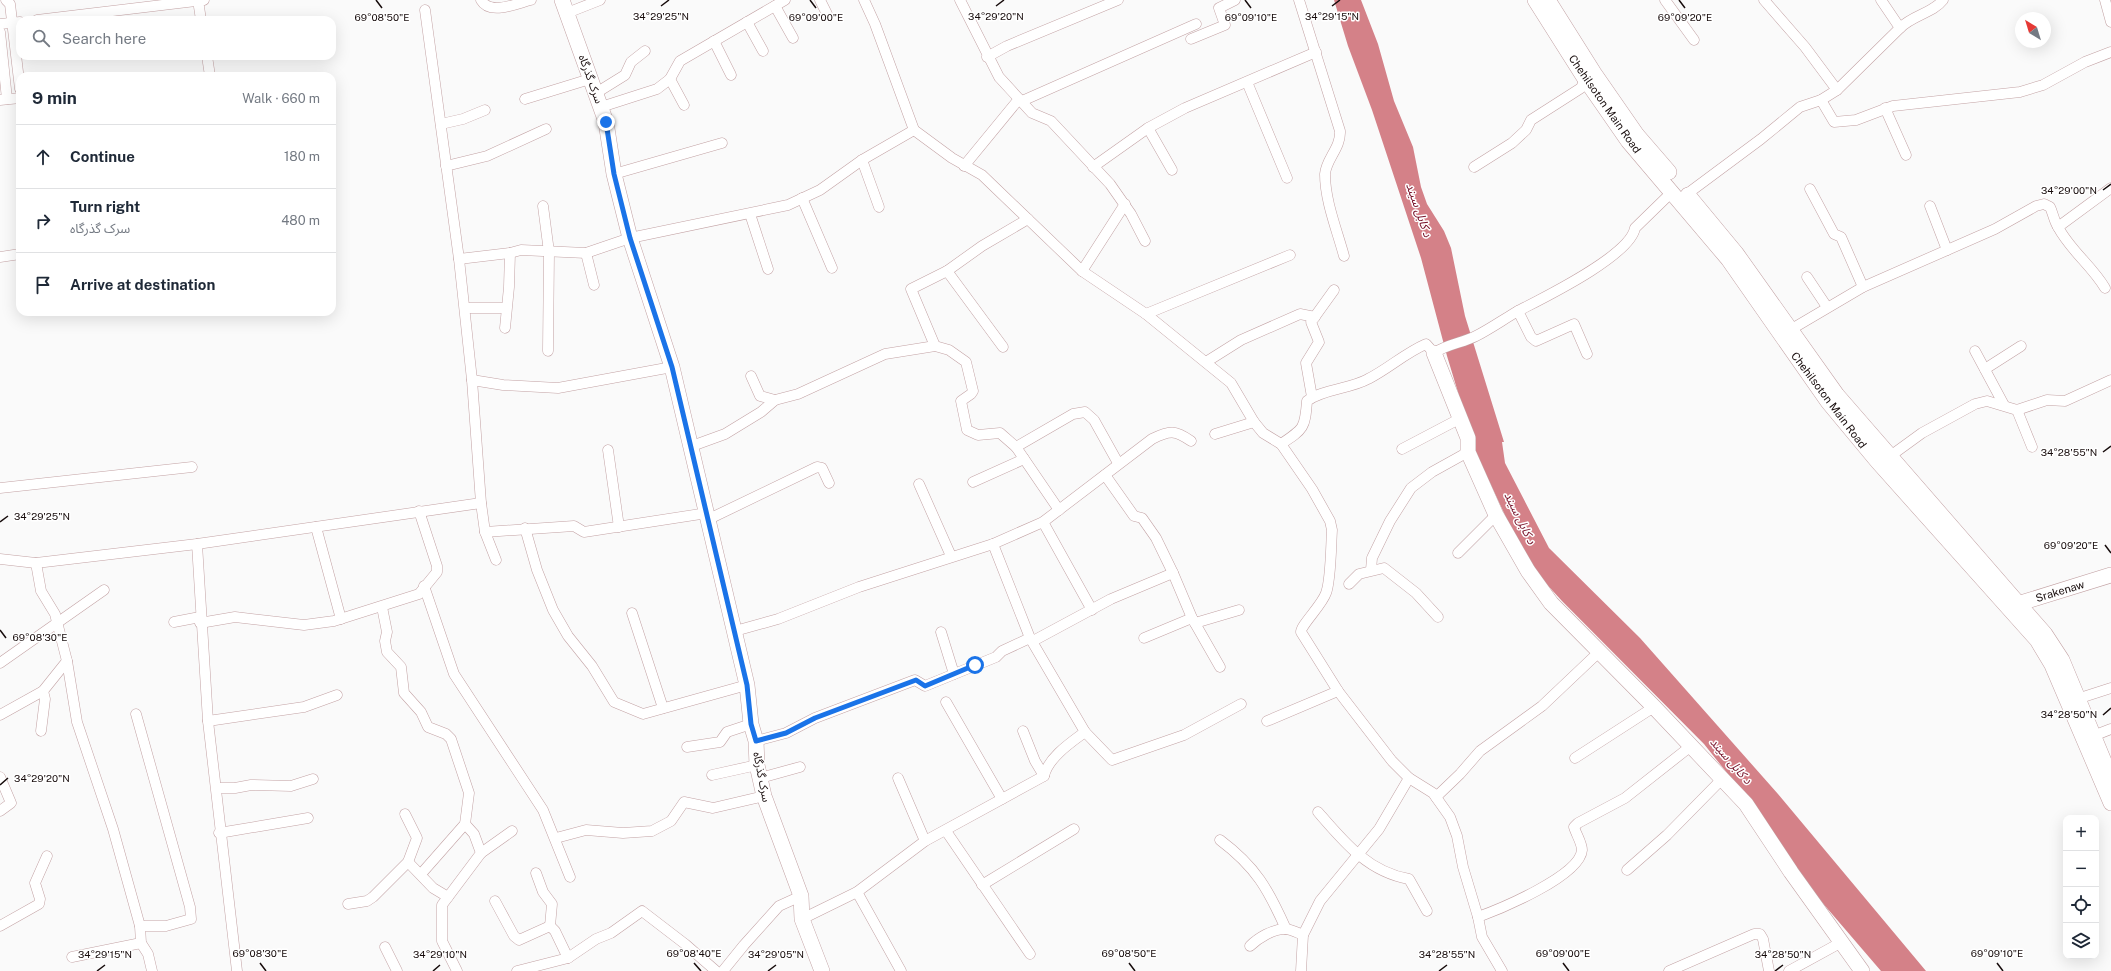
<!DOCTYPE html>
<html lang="en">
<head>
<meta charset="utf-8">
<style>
  :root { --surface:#fff; --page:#f2f2f3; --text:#1f2937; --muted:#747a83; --line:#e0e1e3 }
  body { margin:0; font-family:"Public Sans","Noto Sans Arabic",sans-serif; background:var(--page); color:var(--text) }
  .controls { position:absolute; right:12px; bottom:12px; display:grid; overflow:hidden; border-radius:8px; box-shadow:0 4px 16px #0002 }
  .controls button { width:36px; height:36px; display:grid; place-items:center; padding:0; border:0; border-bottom:1px solid var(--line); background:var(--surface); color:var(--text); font:20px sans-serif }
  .compass { position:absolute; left:2015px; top:12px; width:36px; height:36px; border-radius:50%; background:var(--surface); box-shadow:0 4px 16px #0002; rotate:322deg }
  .stop { position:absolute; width:12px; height:12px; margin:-9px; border:3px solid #1a73e8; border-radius:50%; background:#fff }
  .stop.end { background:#1a73e8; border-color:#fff; box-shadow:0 1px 4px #0008 }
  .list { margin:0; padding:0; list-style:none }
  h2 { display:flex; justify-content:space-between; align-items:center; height:52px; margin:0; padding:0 16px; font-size:17px }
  h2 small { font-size:13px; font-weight:400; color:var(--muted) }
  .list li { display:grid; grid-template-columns:26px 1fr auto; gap:12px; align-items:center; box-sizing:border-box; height:64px; padding:0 16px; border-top:1px solid var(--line) }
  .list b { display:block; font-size:15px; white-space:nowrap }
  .list p { margin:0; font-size:13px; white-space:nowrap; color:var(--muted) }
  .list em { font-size:13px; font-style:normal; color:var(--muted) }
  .icon { flex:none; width:22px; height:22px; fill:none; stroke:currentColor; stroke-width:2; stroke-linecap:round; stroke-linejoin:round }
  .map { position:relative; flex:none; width:2111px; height:971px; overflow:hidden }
  .search { position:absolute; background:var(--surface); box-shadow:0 4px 16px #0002; left:16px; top:16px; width:320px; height:44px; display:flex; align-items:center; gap:10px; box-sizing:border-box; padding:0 14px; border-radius:12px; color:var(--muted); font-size:15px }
  .panel { position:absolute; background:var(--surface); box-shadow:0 4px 16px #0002; left:16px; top:72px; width:320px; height:244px; border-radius:12px }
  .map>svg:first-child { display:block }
</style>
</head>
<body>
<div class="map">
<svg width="2111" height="971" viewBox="0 0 2111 971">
  <rect width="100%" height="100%" fill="#fafafa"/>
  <!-- water -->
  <path fill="#d48188" d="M 1334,0 L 1361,0 L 1378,44 L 1394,101 L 1413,147 L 1421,187 L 1427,204 L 1444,231 L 1451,248 L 1465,316 L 1504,442 L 1502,442 L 1505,463 L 1549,548 L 1640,638 L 1778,794 L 1926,971 L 1881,971 L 1808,886 L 1743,793 L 1704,744 L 1562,601 L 1541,578 L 1523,554 L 1477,455 L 1447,356 L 1421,258 L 1372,110 L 1348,46 Z"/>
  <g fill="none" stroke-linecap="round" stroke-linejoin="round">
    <defs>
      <g id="street">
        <path d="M 6,0 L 10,4 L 20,89"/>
        <path d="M 198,0 L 201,20"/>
        <path d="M 481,0 C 490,16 518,3 531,0"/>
        <path d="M 820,0 L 827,14"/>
        <path d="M 864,0 L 875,24 L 914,130 L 952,158 L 982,175 L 1082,271 L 1146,314 L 1231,383 L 1254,422 L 1263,433 L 1281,444 L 1312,489 L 1330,521 L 1332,530 C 1331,545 1331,580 1326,593 C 1322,605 1301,625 1301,632 L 1338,691 L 1392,761 L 1409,778 L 1433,793 L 1450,817 L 1457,836 L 1463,867 L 1478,917 L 1482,937 L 1502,971"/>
        <path d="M 960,0 L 999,77 L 1032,113 L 1051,121 L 1110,184 L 1131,214 L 1145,241"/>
        <path d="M 1299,0 L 1340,131 C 1341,148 1326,159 1325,174 C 1325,201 1337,230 1344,256"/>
        <path d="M 1665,0 L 1694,40"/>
        <path d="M 1764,0 L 1805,47 L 1837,90"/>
        <path d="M 2105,0 L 2111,22"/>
        <path d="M 775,6 L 793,38"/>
        <path d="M 425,10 L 459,259 L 472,380 L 481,503 L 485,532 L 496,560"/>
        <path d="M 567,13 L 600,0"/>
        <path d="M 37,20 L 204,0"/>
        <path d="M 747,22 L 763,51"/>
        <path d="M 0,24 L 20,22"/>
        <path d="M 1900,28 C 1913,15 1933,13 1943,0"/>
        <path d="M 0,32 L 7,99"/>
        <path d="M 1191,39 L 1225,25 L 1219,8 L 1235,0"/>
        <path d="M 714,41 L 731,75"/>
        <path d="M 207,56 L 210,76"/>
        <path d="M 987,57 L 1007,46 L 1118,0"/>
        <path d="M 670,79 L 684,105"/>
        <path d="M 1247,82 L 1287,178"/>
        <path d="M 596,93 L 625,75 L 631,62 L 645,51"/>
        <path d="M 525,99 L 590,79"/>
        <path d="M 0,100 L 20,98"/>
        <path d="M 1821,100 L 1834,122 L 1856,120 L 1893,106 L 2020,92 L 2043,85 L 2085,62 L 2111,52"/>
        <path d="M 1022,101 L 1196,24"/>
        <path d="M 601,107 L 657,89 L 670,79 L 680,61 L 785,0"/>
        <path d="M 1885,108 L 1906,155"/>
        <path d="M 441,124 L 463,119 L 485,110"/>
        <path d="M 1148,128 L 1172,170"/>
        <path d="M 862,160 L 879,207"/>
        <path d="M 446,166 L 487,156 L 546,129"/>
        <path d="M 964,166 L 1019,99"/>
        <path d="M 1093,167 L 1148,128 L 1185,108 L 1316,52"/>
        <path d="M 1474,167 L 1512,143 L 1526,130 L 1531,120 L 1581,88 L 1585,79"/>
        <path d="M 614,174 L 722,143"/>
        <path d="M 1810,189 L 1834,234 L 1841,237 L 1863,287"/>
        <path d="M 1687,194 L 1761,139 L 1800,107 L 1821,100 L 1837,90 L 1900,28 L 1881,0"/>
        <path d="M 802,198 L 832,268"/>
        <path d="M 543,206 L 549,252 L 548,351"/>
        <path d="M 1930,206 L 1947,250"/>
        <path d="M 750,214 L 768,269"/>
        <path d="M 2058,227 L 2111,188"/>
        <path d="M 586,253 L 594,285"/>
        <path d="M 0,257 L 20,254"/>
        <path d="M 459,259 L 510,253 L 521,250 L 586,253 L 630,238 L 788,205 L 820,190 L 862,160 L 914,130"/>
        <path d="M 947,271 L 1003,347"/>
        <path d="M 1082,271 L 1125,204"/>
        <path d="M 1807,277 L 1827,307"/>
        <path d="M 465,308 L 506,308"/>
        <path d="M 1518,311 L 1531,337 L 1536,341 L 1574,324 L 1587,354"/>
        <path d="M 1146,314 L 1290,255"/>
        <path d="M 505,328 L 509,287 L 510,253"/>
        <path d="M 1790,330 L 1863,287 L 1995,229 L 2036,206 L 2044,204 L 2050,207 C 2053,213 2054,221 2058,227 C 2070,250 2092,266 2105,288"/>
        <path d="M 935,346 L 911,289 L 947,271 L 982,246 L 1028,219"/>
        <path d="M 1975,351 L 2004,405"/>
        <path d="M 1206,362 L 1241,340 L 1300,314 L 1315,317"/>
        <path d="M 1985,369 L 2021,346"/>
        <path d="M 751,376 L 760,396 L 775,400"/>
        <path d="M 472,380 L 503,385 L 558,388 L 672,367"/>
        <path d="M 1312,397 L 1306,363 L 1319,342 L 1311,322 L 1334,290"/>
        <path d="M 2017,410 L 2032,447"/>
        <path d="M 1215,434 L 1254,422"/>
        <path d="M 1281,444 C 1304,429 1305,428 1307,401 C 1323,389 1350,389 1368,379 C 1388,369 1405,353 1426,344 L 1434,353 C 1447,344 1462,343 1476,336 C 1490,329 1504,319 1518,311 C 1543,298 1630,256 1635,228 L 1672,192"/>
        <path d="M 692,446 L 725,434 L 761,412 L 775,400 L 798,394 L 885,354 L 935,346 L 949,350 L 966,362 L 973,391 L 971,394 L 961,401 L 967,430 L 978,435 L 1000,433 L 1016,447 L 1059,510"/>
        <path d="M 1016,447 L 1073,414 L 1085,412 L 1094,420 L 1118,463"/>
        <path d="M 1402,449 L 1461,418"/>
        <path d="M 608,450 L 619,527"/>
        <path d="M 1889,457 L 1922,433 L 1975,404 L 1987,401 L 2017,410 L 2047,400 L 2065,401 L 2111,380"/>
        <path d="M 1105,475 L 1134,516 L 1142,518 L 1156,538 L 1173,573 L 1192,618 L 1220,667"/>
        <path d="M 973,482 L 1024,459"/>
        <path d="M 919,484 L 951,556"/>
        <path d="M 0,488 L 192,467"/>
        <path d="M 709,519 L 817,467 L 822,468 L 829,483"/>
        <path d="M 1043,522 L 1092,610"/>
        <path d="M 316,527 L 341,619"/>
        <path d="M 525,528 L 537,570 L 553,610 L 568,636 L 592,666 L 614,702 L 643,714 L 747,685"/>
        <path d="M 485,532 L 574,526 L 584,532 L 707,513"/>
        <path d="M 197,544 L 208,721 L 237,971"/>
        <path d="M 1458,553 L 1496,515"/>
        <path d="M 0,559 L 36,563 L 197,544 L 481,503"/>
        <path d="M 36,563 L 41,591 L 55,614 L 67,661 L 77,722 L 113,829 L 140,926 L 141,943 L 148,954 L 152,971"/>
        <path d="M 1371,570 L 1372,558 L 1390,521 L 1411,488 L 1432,472 L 1468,452"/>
        <path d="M 1349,584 L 1359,574 L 1384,568 L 1416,593 L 1438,617"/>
        <path d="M 424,586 L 454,674 L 543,810 L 570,877"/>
        <path d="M 382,607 L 387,632 L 385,641 L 387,652 L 401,667 L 404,693 L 421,712 L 428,727 L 446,734 L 451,739 L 469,793 L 465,824 L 421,874"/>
        <path d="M 632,613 L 663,708"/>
        <path d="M 174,622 L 200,617"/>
        <path d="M 200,623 L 235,617 L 304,625 L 334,621 L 419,594 L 437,572 L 437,566 L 419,511"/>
        <path d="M 1195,623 L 1239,610"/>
        <path d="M 735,631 L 778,619 L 859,587 L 993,544 L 1043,522 L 1152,439 C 1170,430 1175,430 1191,441"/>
        <path d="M 941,632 L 954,674"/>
        <path d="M 1144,638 L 1192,618"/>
        <path d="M 1033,641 L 1111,599 L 1173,573"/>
        <path d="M 0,663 L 104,590"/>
        <path d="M 2077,699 L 2111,688"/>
        <path d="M 946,702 L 1002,799"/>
        <path d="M 136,714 L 190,907 L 191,919 L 166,926 L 140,926"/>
        <path d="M 0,715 L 43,691 L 67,661"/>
        <path d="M 208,721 L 304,707 L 337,695"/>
        <path d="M 1267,721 L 1338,691"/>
        <path d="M 41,731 L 45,699 L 43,691"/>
        <path d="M 1023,731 L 1035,761 L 1044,776"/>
        <path d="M 1085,732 L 1112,760 L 1184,735 L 1241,704"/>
        <path d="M 2093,736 L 2111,729"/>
        <path d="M 756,741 L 786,733 L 815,718 L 915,680 L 925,686 L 996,657 L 1002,651 L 1030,638"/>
        <path d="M 687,747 L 720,742 L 727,732 L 751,724"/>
        <path d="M 1575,758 L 1654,707"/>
        <path d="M 712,775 L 757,765"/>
        <path d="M 0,777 L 11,803 L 0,811"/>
        <path d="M 760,778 L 800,767"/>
        <path d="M 898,778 L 925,841"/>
        <path d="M 217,788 L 235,788 L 251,785 L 291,786 L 313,779"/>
        <path d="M 1436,797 L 1460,774 L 1480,751 L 1542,706 L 1599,652"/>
        <path d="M 1318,812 C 1344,842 1368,872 1409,879 L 1427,911"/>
        <path d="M 946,831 L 1030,954"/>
        <path d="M 219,833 L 308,818"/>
        <path d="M 556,838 L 586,830 L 623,833 L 652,831 L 671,821 L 684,802 L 713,808 L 764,796"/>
        <path d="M 1220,840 C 1256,867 1268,889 1286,929"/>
        <path d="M 481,853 L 512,831"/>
        <path d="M 408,862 L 433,888 L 448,897"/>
        <path d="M 1627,870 L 1667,835 L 1723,778"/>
        <path d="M 536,873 L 543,892 L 552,904 L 550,926"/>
        <path d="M 982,885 L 1074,829"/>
        <path d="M 857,892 L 901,971"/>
        <path d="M 495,901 L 514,936 L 519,940 L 550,926 L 555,931 L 568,958"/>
        <path d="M 348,904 L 367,901 L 373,897 L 408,862 L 417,838 L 405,814"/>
        <path d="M 1478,917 C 1500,909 1580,876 1582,850 C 1582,843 1576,834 1574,827 L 1578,823 L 1625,798 L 1691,746"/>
        <path d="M 802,919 L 857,892 L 925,841 L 1044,776 C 1048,758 1070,743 1085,732 L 1030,638 L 993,544"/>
        <path d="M 0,926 L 39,904 L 40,899 L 35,883 L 47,856"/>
        <path d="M 1250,946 C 1258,938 1273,929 1285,929 C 1291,929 1298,933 1303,935"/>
        <path d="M 385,947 L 397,971"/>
        <path d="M 72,957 L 141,943"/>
        <path d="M 457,971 L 442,941 L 442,905 L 481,853 L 474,834 L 465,824"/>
        <path d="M 517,971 L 568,958 L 596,939 L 611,933 L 642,911 L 685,944 L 716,971"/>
        <path d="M 723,971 L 744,945 L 779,906 L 801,896"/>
        <path d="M 1301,971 L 1303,935 L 1320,901 L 1379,829 L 1409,778"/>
        <path d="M 1669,971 L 1754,934 L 1760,934 L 1763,939 L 1769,971"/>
        <path d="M 1789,971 L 1840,943"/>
      </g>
      <g id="secondary">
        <path d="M 562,0 L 606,122 L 614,174 L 630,238 L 672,367 L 747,685 L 751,724 L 756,741 L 757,765 L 764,796 L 801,896 L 802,919 L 822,971"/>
        <path d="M 1535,0 L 1585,79 L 1628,141 L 1728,259 L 1828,402 L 1877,461 L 2037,640 L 2052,665 L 2111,803"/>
        <path d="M 1548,0 L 1594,73 L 1637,135 L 1669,172"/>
        <path d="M 1688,195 L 1736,253 L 1837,395 L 2045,634 L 2062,660 L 2111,778"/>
        <path d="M 1434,353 L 1468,438 L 1468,452 L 1496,515 L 1528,571 L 1551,603 L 1654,707 L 1746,804 L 1791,872 L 1862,971"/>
        <path d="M 2011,606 L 2111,575"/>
      </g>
    </defs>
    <!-- street casing -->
    <use href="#street" stroke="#c3a2a4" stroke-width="11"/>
    <!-- secondary casing -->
    <use href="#secondary" stroke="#c3a2a4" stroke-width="16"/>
    <!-- street -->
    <use href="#street" stroke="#fff" stroke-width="10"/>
    <!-- secondary -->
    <use href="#secondary" stroke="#fff" stroke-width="15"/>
  </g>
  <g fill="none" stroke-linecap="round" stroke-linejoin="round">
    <!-- route -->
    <path stroke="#1a73e8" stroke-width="5" d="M 606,122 L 614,174 L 630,238 L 672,367 L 747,685 L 751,724 L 756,741 L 786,733 L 815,718 L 916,680 L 925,686 L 975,665"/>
  </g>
  <!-- ticks -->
  <path fill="none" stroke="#170c0c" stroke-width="1.5" d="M 376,0 L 382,8M 810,0 L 816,8M 1245,0 L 1251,8M 1679,0 L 1685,8M 661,6 L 669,0M 996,6 L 1004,0M 1332,6 L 1340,0M 2103,190 L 2111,184M 2103,452 L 2111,446M 0,522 L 8,516M 2105,545 L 2111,553M 0,630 L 6,638M 2103,715 L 2111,708M 0,785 L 8,778M 260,963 L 266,971M 694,963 L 701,971M 1129,963 L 1135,971M 1563,963 L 1569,971M 1997,963 L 2003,971M 97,971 L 105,965M 433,971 L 440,965M 768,971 L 776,965M 1439,971 L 1447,965M 1775,971 L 1783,965"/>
  <g text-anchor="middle" stroke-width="3" stroke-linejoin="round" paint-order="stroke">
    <!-- street labels -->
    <g font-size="11" fill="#170c0c" stroke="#fff">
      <text transform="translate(591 79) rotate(70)" y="4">سرک گذرگاه</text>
      <text transform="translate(1605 104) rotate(55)" y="4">Chehilsoton Main Road</text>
      <text transform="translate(1829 400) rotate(53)" y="4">Chehilsoton Main Road</text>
      <text transform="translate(2060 591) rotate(-17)" y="4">Srakenaw</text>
      <text transform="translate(762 777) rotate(79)" y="4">سرک گذرگاه</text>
    </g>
    <!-- water labels -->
    <g font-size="12" font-style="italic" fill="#78142b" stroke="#fff">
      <text transform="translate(1419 210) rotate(71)" y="4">د کابل سيند</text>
      <text transform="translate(1520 518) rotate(64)" y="4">د کابل سيند</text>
      <text transform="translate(1731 761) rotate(49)" y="4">د کابل سيند</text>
    </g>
  </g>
  <g font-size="10" text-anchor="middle" fill="#170c0c" stroke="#fff" stroke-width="3" stroke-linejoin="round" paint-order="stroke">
    <text x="1332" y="20">34°29'15"N</text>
    <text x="661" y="20">34°29'25"N</text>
    <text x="996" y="20">34°29'20"N</text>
    <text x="382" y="21">69°08'50"E</text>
    <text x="816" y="21">69°09'00"E</text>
    <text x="1251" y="21">69°09'10"E</text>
    <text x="1685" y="21">69°09'20"E</text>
    <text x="2069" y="194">34°29'00"N</text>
    <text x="2069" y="456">34°28'55"N</text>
    <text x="42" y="520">34°29'25"N</text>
    <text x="2071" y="549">69°09'20"E</text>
    <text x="40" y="641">69°08'30"E</text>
    <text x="2069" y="718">34°28'50"N</text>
    <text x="42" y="782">34°29'20"N</text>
    <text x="260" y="957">69°08'30"E</text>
    <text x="694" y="957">69°08'40"E</text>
    <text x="1129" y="957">69°08'50"E</text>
    <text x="1563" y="957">69°09'00"E</text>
    <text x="1997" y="957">69°09'10"E</text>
    <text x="105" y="958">34°29'15"N</text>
    <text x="440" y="958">34°29'10"N</text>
    <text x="776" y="958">34°29'05"N</text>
    <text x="1447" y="958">34°28'55"N</text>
    <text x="1783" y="958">34°28'50"N</text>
  </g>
</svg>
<div class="controls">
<button>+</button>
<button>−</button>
<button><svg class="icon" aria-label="locate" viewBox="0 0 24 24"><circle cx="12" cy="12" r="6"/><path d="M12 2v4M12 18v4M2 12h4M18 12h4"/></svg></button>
<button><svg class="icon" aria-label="layers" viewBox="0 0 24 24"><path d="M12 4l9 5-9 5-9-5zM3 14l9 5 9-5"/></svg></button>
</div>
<svg class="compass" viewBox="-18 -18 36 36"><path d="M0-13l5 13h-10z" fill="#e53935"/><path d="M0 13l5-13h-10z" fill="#747a83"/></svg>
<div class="stop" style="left:975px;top:665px"></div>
<div class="stop end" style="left:606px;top:122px"></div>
<div class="search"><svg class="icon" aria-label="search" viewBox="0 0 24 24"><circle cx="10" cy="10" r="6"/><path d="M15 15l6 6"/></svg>Search here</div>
<section class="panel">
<h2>9 min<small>Walk · 660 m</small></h2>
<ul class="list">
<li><svg class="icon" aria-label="ahead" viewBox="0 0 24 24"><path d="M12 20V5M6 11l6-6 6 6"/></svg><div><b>Continue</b></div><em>180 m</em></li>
<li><svg class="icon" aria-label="right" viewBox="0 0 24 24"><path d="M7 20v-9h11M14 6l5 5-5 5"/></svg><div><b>Turn right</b><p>سرک گذرگاه</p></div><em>480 m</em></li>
<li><svg class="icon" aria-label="arrive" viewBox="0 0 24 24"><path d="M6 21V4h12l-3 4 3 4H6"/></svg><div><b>Arrive at destination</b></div></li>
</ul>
</section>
</div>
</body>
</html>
